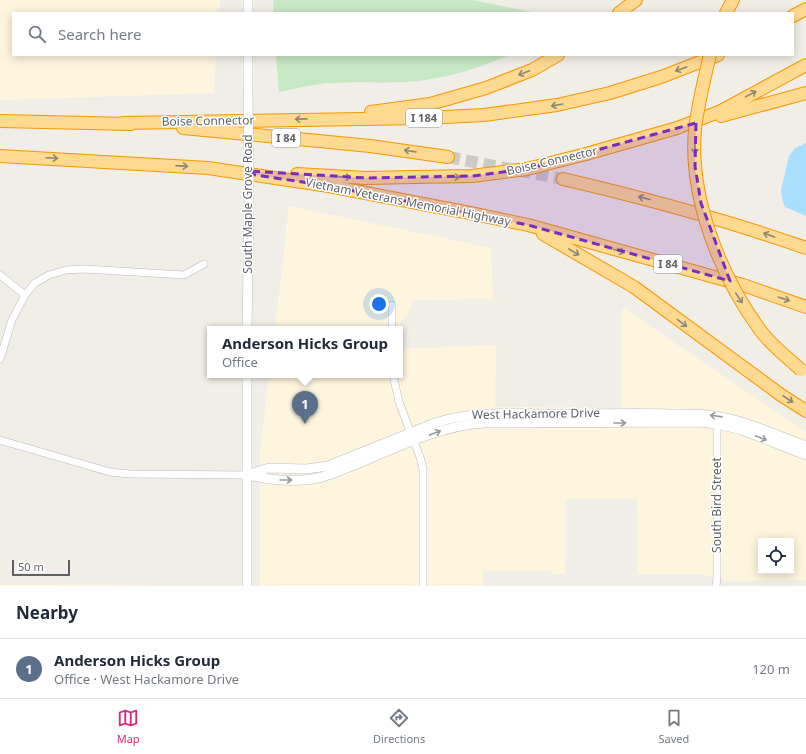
<!DOCTYPE html>
<html lang="en">
<head>
<meta charset="utf-8">
<style>
  :root { --surface:#fff; --page:#f6f6f7; --text:#1f2937; --muted:#747a83; --line:#e0e1e3; --accent:#db2777 }
  body { margin:0; font-family:"Noto Sans",sans-serif; background:var(--page); color:var(--text) }
  .controls { position:absolute; right:12px; bottom:12px; display:grid; overflow:hidden; border-radius:0px; box-shadow:0 2px 10px #0003 }
  .controls button { width:36px; height:36px; display:grid; place-items:center; padding:0; border:0; border-bottom:1px solid var(--line); background:var(--surface); color:var(--text); font:20px sans-serif }
  .scale { position:absolute; left:12px; bottom:10px; width:58px; box-sizing:border-box; padding-left:4px; border:2px solid #5f6368; border-top:0; font-size:11px; line-height:14px; white-space:nowrap; color:#5f6368; -webkit-text-stroke:3px #fff; paint-order:stroke }
  .you { position:absolute; left:379px; top:304px; width:14px; height:14px; margin:-10px; border:3px solid #fff; border-radius:50%; background:#1a73e8; box-shadow:0 0 0 6px #1a73e833 }
  .badge { display:grid; place-items:center; width:26px; height:26px; border-radius:50%; background:var(--accent); color:#fff; font-size:13px; font-weight:700 }
  .pin { position:absolute; translate:-50% -33px; filter:drop-shadow(0 1px 2px #0008) }
  .pin::after { content:''; position:absolute; top:21px; width:14px; height:12px; background:inherit; clip-path:polygon(0 0,100% 0,50% 100%) }
  .popup { position:absolute; left:207px; top:326px; width:196px; height:52px; box-sizing:border-box; display:grid; place-content:center; border-radius:0px; background:var(--surface); filter:drop-shadow(0 1px 3px #0005); font-size:13px; white-space:nowrap; color:var(--muted) }
  .popup b { font-size:15px; color:var(--text) }
  .popup::after { content:''; position:absolute; left:50%; top:100%; margin-left:-8px; border:8px solid transparent; border-top-color:var(--surface) }
  .list { margin:0; padding:0; list-style:none }
  h2 { display:flex; justify-content:space-between; align-items:center; height:52px; margin:0; padding:0 16px; font-size:17px }
  h2 small { font-size:13px; font-weight:400; color:var(--muted) }
  .list li { display:grid; grid-template-columns:26px 1fr auto; gap:12px; align-items:center; box-sizing:border-box; height:60px; padding:0 16px; border-top:1px solid var(--line) }
  .list b { display:block; font-size:15px; white-space:nowrap }
  .list p { margin:0; font-size:13px; white-space:nowrap; color:var(--muted) }
  .list em { font-size:13px; font-style:normal; color:var(--muted) }
  .icon { flex:none; width:22px; height:22px; fill:none; stroke:currentColor; stroke-width:2; stroke-linecap:round; stroke-linejoin:round }
  .map { position:relative; flex:none; width:806px; height:586px; overflow:hidden }
  .search { position:absolute; background:var(--surface); box-shadow:0 2px 10px #0003; left:12px; right:12px; top:12px; height:44px; display:flex; align-items:center; gap:10px; box-sizing:border-box; padding:0 14px; border-radius:0px; color:var(--muted); font-size:15px }
  .sheet { height:112px; background:var(--surface) }
  nav { display:flex; justify-content:space-around; align-items:center; box-sizing:border-box; height:56px; border-top:1px solid var(--line); background:var(--surface); font-size:11px; color:var(--muted) }
  nav a { display:grid; justify-items:center; gap:2px }
  nav .on { color:var(--accent) }
  .map>svg:first-child { display:block }
</style>
</head>
<body>
<div class="map">
<svg width="806" height="586" viewBox="0 0 806 586">
  <rect width="100%" height="100%" fill="#f1eee7"/>
  <!-- commercial -->
  <g fill="#fef5df" fill-rule="evenodd">
    <path d="M 0,0 L 220,0 L 219,13 L 13,13 L 13,55 L 216,55 L 214,93 L 0,100 Z"/>
    <path d="M 289,206 L 491,248 L 493,299 L 413,300 L 408,314 L 400,323 L 400,329 L 275,329 Z"/>
    <path d="M 622,307 L 806,432 L 806,580 L 724,581 L 702,574 L 638,574 L 637,499 L 566,499 L 565,574 L 552,574 L 551,571 L 483,571 L 483,586 L 260,586 L 260,452 L 269,375 L 400,375 L 400,349 L 496,345 L 495,407 L 622,408 ZM 761,541 L 791,541 L 791,571 L 761,571 Z"/>
    <path d="M 0,584 L 55,584 L 175,586 L 0,586 Z"/>
  </g>
  <!-- green -->
  <g fill="#c7e8c4">
    <path d="M 273,0 L 472,0 L 537,13 L 274,13 Z"/>
    <path d="M 276,55 L 509,55 C 483,67 447,78 418,81 C 389,84 359,81 330,83 C 312,84 296,89 279,92 Z"/>
  </g>
  <!-- water -->
  <path fill="#a9e0ff" d="M 806,143 L 806,216 L 785,207 L 782,199 L 781,190 L 787,164 L 789,156 L 795,148 Z"/>
  <g fill="none" stroke-linecap="round" stroke-linejoin="round">
    <!-- highway-tunnel -->
    <path stroke="#cccbc7" stroke-width="12" stroke-dasharray="12 6" stroke-linecap="butt" d="M 448,157 L 563,179"/>
    <defs>
      <g id="street">
        <path d="M 0,275 L 25,295"/>
        <path d="M 392,305 L 392,329"/>
        <path d="M 0,359 L 12,320 L 25,295 L 35,283 L 49,275 L 66,270 L 84,269 L 184,275 L 204,264"/>
        <path d="M 393,375 L 399,402 L 421,460 L 423,470 L 423,586"/>
        <path d="M 0,440 L 110,472 L 130,474 L 247,475"/>
        <path d="M 716,586 L 717,577 L 717,424"/>
      </g>
      <g id="secondary">
        <path d="M 248,13 L 248,0"/>
        <path d="M 248,85 L 248,55"/>
        <path d="M 247,329 L 249,208"/>
        <path d="M 247,375 L 247,586"/>
        <path d="M 247,475 L 269,468 L 306,469 L 328,466 L 435,423 C 478,409 522,415 567,414 C 602,414 636,413 671,414 C 687,414 704,413 720,417 C 749,422 778,436 806,446"/>
        <path d="M 249,475 C 271,480 295,483 318,478 C 331,475 343,469 355,465 C 395,448 441,425 484,423 L 700,422 L 717,424 L 742,430 L 806,455"/>
      </g>
      <g id="highway">
        <path d="M 619,13 L 636,0"/>
        <path d="M 726,13 L 733,0"/>
        <path d="M 793,16 L 806,9"/>
        <path d="M 371,112 L 430,104 L 486,88 L 532,70 L 558,55"/>
        <path d="M 721,116 L 806,93"/>
        <path d="M 0,121 L 131,124"/>
        <path d="M 123,123 L 425,118 L 484,115 L 557,105 L 610,93 L 661,77 L 718,55"/>
        <path d="M 183,128 L 370,146 L 448,157"/>
        <path d="M 586,154 L 677,128 L 721,111 L 806,65"/>
        <path d="M 0,156 L 208,168 L 329,186 L 470,213 L 528,225 L 743,285 L 806,307"/>
        <path d="M 297,174 L 366,178 L 415,177"/>
        <path d="M 563,179 C 645,198 726,220 806,248"/>
        <path d="M 543,234 L 634,287 L 781,395 L 806,411"/>
      </g>
    </defs>
    <!-- street casing -->
    <use href="#street" stroke="#b8babe" stroke-width="8"/>
    <!-- secondary casing -->
    <use href="#secondary" stroke="#b9bcc1" stroke-width="10"/>
    <!-- highway casing -->
    <use href="#highway" stroke="#f89700" stroke-width="14"/>
    <!-- street -->
    <use href="#street" stroke="#fff" stroke-width="7"/>
    <!-- secondary -->
    <use href="#secondary" stroke="#fff" stroke-width="9"/>
    <!-- highway -->
    <use href="#highway" stroke="#feda91" stroke-width="12"/>
    <defs>
      <path id="secondary-bridge" d="M 248,85 L 249,208"/>
      <g id="highway-bridge">
        <path d="M 710,55 C 704,80 698,104 695,129 C 689,198 720,275 760,330 C 771,345 787,357 801,370"/>
        <path d="M 415,177 L 472,176 L 527,169 L 586,154"/>
      </g>
    </defs>
    <!-- secondary-bridge casing -->
    <use href="#secondary-bridge" stroke="#b9bcc1" stroke-width="10" stroke-linecap="butt"/>
    <!-- highway-bridge casing -->
    <use href="#highway-bridge" stroke="#f89700" stroke-width="14" stroke-linecap="butt"/>
    <!-- secondary-bridge -->
    <use href="#secondary-bridge" stroke="#fff" stroke-width="9"/>
    <!-- highway-bridge -->
    <use href="#highway-bridge" stroke="#feda91" stroke-width="12"/>
  </g>
  <!-- one-way arrows -->
  <defs><path id="oneway-shaft" d="M-6 0H5M1.5-3L5.5 0L1.5 3" fill="none" stroke-width="1.6" stroke-linecap="round" stroke-linejoin="round"/></defs>
  <g stroke="#8f8774">
    <use href="#oneway-shaft" transform="translate(681 69) rotate(160)"/>
    <use href="#oneway-shaft" transform="translate(524 73) rotate(159)"/>
    <use href="#oneway-shaft" transform="translate(751 94) rotate(-28)"/>
    <use href="#oneway-shaft" transform="translate(557 105) rotate(170)"/>
    <use href="#oneway-shaft" transform="translate(301 119) rotate(179)"/>
    <use href="#oneway-shaft" transform="translate(695 148) rotate(90)"/>
    <use href="#oneway-shaft" transform="translate(410 151) rotate(-172)"/>
    <use href="#oneway-shaft" transform="translate(52 158) rotate(3)"/>
    <use href="#oneway-shaft" transform="translate(182 166) rotate(4)"/>
    <use href="#oneway-shaft" transform="translate(345 177) rotate(4)"/>
    <use href="#oneway-shaft" transform="translate(454 177) rotate(-1)"/>
    <use href="#oneway-shaft" transform="translate(644 198) rotate(-166)"/>
    <use href="#oneway-shaft" transform="translate(769 235) rotate(-161)"/>
    <use href="#oneway-shaft" transform="translate(619 251) rotate(16)"/>
    <use href="#oneway-shaft" transform="translate(574 252) rotate(30)"/>
    <use href="#oneway-shaft" transform="translate(739 298) rotate(57)"/>
    <use href="#oneway-shaft" transform="translate(784 299) rotate(19)"/>
    <use href="#oneway-shaft" transform="translate(682 323) rotate(37)"/>
    <use href="#oneway-shaft" transform="translate(788 399) rotate(33)"/>
  </g>
  <g stroke="#979a9d">
    <use href="#oneway-shaft" transform="translate(716 416) rotate(-172)"/>
    <use href="#oneway-shaft" transform="translate(620 423)"/>
    <use href="#oneway-shaft" transform="translate(435 433) rotate(-20)"/>
    <use href="#oneway-shaft" transform="translate(761 438) rotate(21)"/>
    <use href="#oneway-shaft" transform="translate(286 480)"/>
  </g>
  <!-- marked area -->
  <path fill="#7b2cbf" fill-opacity="0.2" stroke="#7b2cbf" stroke-width="3" stroke-dasharray="8 5" stroke-linejoin="round" d="M 696,123 L 695,166 L 701,203 L 730,281 L 528,225 L 329,186 L 249,174 L 249,171 L 366,178 L 472,176 L 527,169 Z"/>
  <g text-anchor="middle" stroke-width="3" stroke-linejoin="round" paint-order="stroke">
    <!-- shield labels -->
    <g fill="#fff" stroke="#8f9295" stroke-width="1">
      <rect x="406" y="109" width="36" height="18" rx="3"/>
      <rect x="272" y="129" width="28" height="18" rx="3"/>
      <rect x="654" y="255" width="28" height="18" rx="3"/>
    </g>
    <g font-size="11" font-weight="bold" fill="#5f6368">
      <text x="424" y="122">I 184</text>
      <text x="286" y="142">I 84</text>
      <text x="668" y="268">I 84</text>
    </g>
    <!-- street labels -->
    <g font-size="12" fill="#5f6368" stroke="#fff">
      <text transform="translate(208 121) rotate(-1)" y="4">Boise Connector</text>
      <text transform="translate(552 161) rotate(-13)" y="4">Boise Connector</text>
      <text transform="translate(408 202) rotate(11)" y="4">Vietnam Veterans Memorial Highway</text>
      <text transform="translate(248 204) rotate(-90)" y="4">South Maple Grove Road</text>
      <text transform="translate(536 414) rotate(-1)" y="4">West Hackamore Drive</text>
      <text transform="translate(717 505) rotate(-90)" y="4">South Bird Street</text>
    </g>
  </g>
</svg>
<div class="controls">
<button><svg class="icon" aria-label="locate" viewBox="0 0 24 24"><circle cx="12" cy="12" r="6"/><path d="M12 2v4M12 18v4M2 12h4M18 12h4"/></svg></button>
</div>
<div class="scale">50 m</div>
<div class="you"></div>
<div class="pin badge" style="left:305px;top:424px;background:#5c6f8a">1</div>
<div class="popup"><b>Anderson Hicks Group</b>Office</div>
<div class="search"><svg class="icon" aria-label="search" viewBox="0 0 24 24"><circle cx="10" cy="10" r="6"/><path d="M15 15l6 6"/></svg>Search here</div>
</div>
<section class="sheet">
<h2>Nearby<small></small></h2>
<ul class="list">
<li><span class="badge" style="background:#5c6f8a">1</span><div><b>Anderson Hicks Group</b><p>Office · West Hackamore Drive</p></div><em>120 m</em></li>
</ul>
</section>
<nav>
<a class="on"><svg class="icon" aria-label="map" viewBox="0 0 24 24"><path d="M3 6l6-2 6 2 6-2v14l-6 2-6-2-6 2zM9 4v14M15 6v14"/></svg>Map</a>
<a><svg class="icon" aria-label="directions" viewBox="0 0 24 24"><path d="M12 3l9 9-9 9-9-9zM9 14v-3h6M13 9l2 2-2 2"/></svg>Directions</a>
<a><svg class="icon" aria-label="saved" viewBox="0 0 24 24"><path d="M7 4h10v16l-5-4-5 4z"/></svg>Saved</a>
</nav>
</body>
</html>
